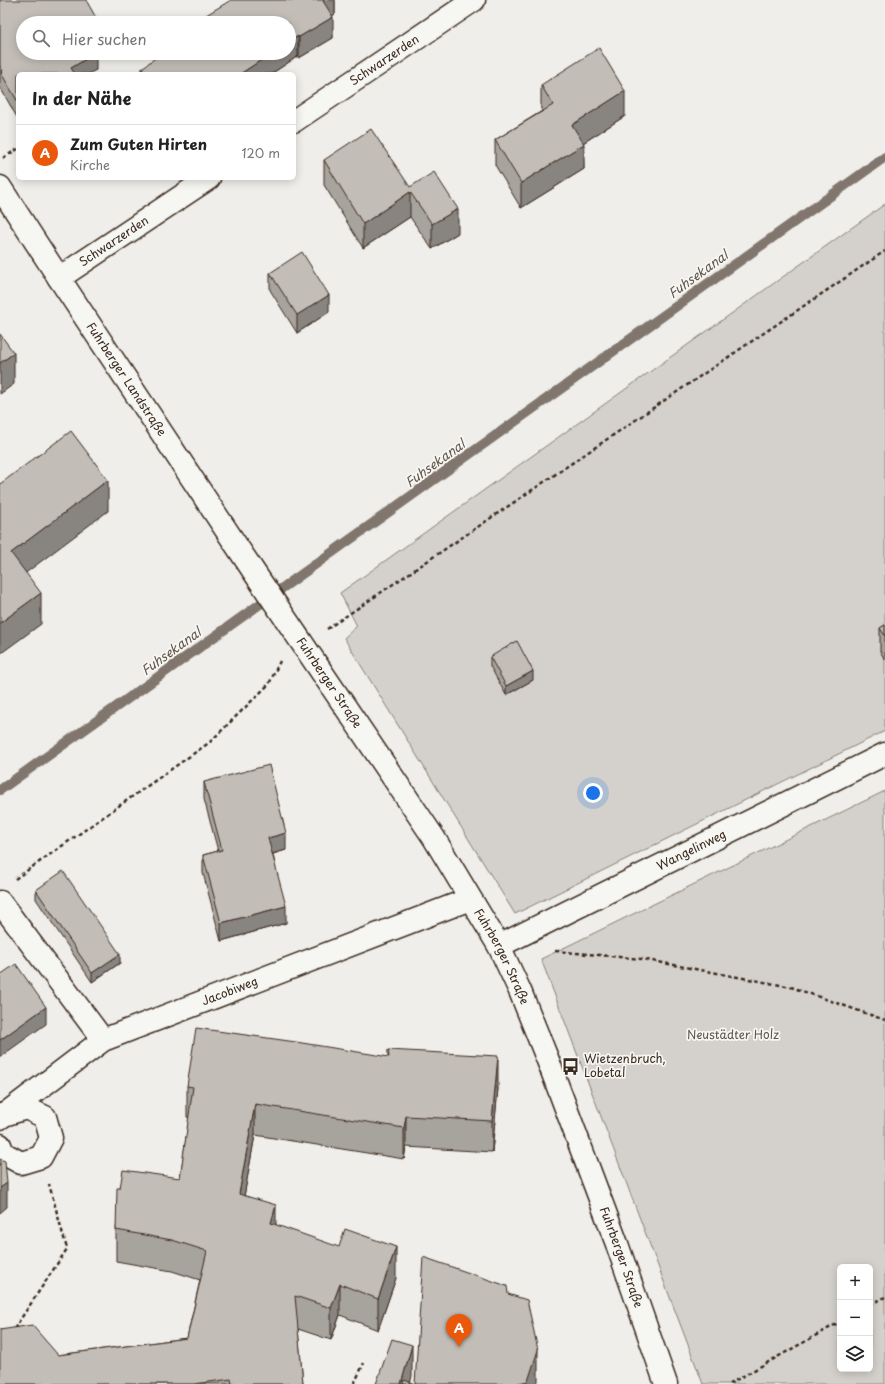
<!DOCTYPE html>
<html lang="de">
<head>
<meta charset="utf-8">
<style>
  :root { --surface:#fff; --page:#f6f6f6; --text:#222; --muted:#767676; --line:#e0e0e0; --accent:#ea580c }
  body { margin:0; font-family:"Playpen Sans",sans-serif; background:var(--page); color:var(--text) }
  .controls { position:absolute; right:12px; bottom:12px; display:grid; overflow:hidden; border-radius:6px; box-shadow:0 2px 10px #0003 }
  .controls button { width:36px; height:36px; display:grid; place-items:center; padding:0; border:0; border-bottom:1px solid var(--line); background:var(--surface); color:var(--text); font:20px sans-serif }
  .you { position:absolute; left:593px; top:793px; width:14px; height:14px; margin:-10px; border:3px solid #fff; border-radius:50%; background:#1a73e8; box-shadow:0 0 0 6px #1a73e833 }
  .badge { display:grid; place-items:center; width:26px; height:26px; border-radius:50%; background:var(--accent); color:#fff; font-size:13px; font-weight:700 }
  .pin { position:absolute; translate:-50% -33px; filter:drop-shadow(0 1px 2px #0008) }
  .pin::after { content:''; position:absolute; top:21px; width:14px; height:12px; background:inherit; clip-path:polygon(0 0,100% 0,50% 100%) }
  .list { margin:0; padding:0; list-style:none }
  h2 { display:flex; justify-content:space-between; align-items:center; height:52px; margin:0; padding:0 16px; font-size:17px }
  h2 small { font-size:13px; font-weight:400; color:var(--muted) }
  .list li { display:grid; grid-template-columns:26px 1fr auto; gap:12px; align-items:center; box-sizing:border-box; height:56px; padding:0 16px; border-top:1px solid var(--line) }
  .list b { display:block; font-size:15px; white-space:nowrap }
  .list p { margin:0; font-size:13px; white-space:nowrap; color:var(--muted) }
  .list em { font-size:13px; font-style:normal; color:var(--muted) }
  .icon { flex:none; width:22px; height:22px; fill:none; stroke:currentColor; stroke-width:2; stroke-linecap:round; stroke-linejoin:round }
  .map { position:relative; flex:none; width:885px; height:1384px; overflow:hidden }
  .search { position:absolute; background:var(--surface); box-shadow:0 2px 10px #0003; left:16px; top:16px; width:280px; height:44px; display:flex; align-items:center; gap:10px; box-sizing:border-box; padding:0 14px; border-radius:22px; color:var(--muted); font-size:15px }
  .panel { position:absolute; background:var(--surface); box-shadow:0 2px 10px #0003; left:16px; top:72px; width:280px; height:108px; border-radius:6px }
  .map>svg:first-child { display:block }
</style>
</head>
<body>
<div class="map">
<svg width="885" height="1384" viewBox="0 0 885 1384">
  <rect width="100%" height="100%" fill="#efeeea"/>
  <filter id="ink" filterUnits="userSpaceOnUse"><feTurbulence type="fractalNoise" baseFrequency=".025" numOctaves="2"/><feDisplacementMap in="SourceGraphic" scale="8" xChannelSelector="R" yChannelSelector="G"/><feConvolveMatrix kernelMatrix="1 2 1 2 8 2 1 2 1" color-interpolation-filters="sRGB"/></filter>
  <g filter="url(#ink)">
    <!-- green -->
    <g fill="#d4d1cc" stroke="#887e75" fill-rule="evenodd">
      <path d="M 885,204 L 885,731 L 515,914 L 344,638 L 357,626 L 340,593 Z"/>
      <path d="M 885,791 L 885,1384 L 703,1384 L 541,959 ZM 840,1267 L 870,1267 L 870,1369 L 840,1369 Z"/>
    </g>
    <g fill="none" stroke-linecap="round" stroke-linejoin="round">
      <!-- stream -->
      <path stroke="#81766d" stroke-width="10" d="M 0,790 L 885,157"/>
      <defs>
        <g id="minor">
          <path id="s1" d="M 294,121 L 474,0"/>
          <path id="s2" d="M 59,278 L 209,178"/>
          <path d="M 0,902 L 103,1040"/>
          <path id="s3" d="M 499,946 L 885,754"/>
          <path id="s4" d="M 0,1118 L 103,1040 L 470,899"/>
          <path d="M 0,1145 L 3,1153 L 21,1163 L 41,1157 L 51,1138 L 45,1117 L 26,1108 L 7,1114"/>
        </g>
        <g id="secondary">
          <path id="s5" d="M 0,187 L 59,278 L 254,572 L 434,838 L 499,946 L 520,991 L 549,1063 L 617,1244 L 666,1384"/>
        </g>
      </defs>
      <!-- minor casing -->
      <use href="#minor" stroke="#3b2a1e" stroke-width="25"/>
      <!-- secondary casing -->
      <use href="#secondary" stroke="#3b2a1e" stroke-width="25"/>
      <!-- path -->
      <g stroke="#3b2a1e" stroke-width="2.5" stroke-dasharray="4 3" stroke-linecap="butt">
        <path d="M 3,158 L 18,149"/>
        <path d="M 327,629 L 885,251"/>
        <path d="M 15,879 L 210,742 L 269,684 L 280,661"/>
        <path d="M 555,951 L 642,959 L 791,987 L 885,1020"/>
        <path d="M 870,1305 L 885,1297"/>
        <path d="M 14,1329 L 67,1249 L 49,1184"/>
        <path d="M 354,1384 L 364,1363"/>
        <path d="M 729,1384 L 840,1322"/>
      </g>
      <!-- minor -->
      <use href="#minor" stroke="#f6f6f2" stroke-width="22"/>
      <!-- secondary -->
      <use href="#secondary" stroke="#f6f6f2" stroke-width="22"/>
    </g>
    <!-- wall -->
    <g fill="#a7a39d" stroke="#3b2a1e">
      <path d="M 0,0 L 23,23 L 96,70 L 18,74 L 18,119 L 1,89 L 1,84 L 0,83 Z"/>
      <path d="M 335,0 L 335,14 L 332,16 L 333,38 L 299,58 L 298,56 L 271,74 L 142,74 L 142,68 L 289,23 Z"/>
      <path d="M 541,85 L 625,116 L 583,143 L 584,169 L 521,208 L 495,165 L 495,140 L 542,111 L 541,109 Z"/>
      <path d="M 324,160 L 410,187 L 458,233 L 432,249 L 410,217 L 363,248 L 324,185 Z"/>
      <path d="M 270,273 L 329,312 L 297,333 L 270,290 Z"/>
      <path d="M 885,625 L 885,660 L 880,651 L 880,628 Z"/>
      <path d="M 490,657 L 533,680 L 506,695 L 490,666 Z"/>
      <path d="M 204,782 L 286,850 L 273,854 L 286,923 L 221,941 L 203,873 L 203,855 L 218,851 L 204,799 Z"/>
      <path d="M 36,890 L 120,963 L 92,982 L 36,899 Z"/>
      <path d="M 388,1050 L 498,1088 L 492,1152 L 406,1147 L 404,1159 L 255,1135 L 244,1196 L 276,1225 L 396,1278 L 378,1330 L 340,1315 L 331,1340 L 298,1329 L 303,1384 L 0,1384 L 58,1355 L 187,1338 L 200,1280 L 172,1271 L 116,1261 L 116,1230 L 120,1188 L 180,1178 L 189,1118 L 187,1117 L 187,1086 L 388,1057 Z"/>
    </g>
    <!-- shaded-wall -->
    <g fill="#888480" stroke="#3b2a1e">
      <path d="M 325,0 L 335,0 L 335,14 L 323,22 L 323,1 Z"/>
      <path d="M 333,17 L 333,38 L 299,58 L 299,37 Z"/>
      <path d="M 298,36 L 298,56 L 271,74 L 240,74 L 272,53 L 289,53 L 289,42 Z"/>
      <path d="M 96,53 L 96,70 L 88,74 L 71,74 L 71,68 Z"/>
      <path d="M 625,91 L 625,116 L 572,150 L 572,125 Z"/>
      <path d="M 584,144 L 584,169 L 521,208 L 521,183 Z"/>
      <path d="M 410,192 L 410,217 L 363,248 L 363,224 Z"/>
      <path d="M 458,209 L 458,233 L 432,249 L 432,224 Z"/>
      <path d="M 329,295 L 329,312 L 297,333 L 297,315 Z"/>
      <path d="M 14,353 L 14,384 L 0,394 L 0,363 Z"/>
      <path d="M 108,480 L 108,511 L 11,584 L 11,553 Z"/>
      <path d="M 41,593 L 41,624 L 0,654 L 0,623 Z"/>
      <path d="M 533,671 L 533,680 L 506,695 L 506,686 Z"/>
      <path d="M 286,833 L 286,850 L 268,855 L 268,838 Z"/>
      <path d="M 286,906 L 286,923 L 221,941 L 221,923 Z"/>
      <path d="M 120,954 L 120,963 L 92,982 L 92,973 Z"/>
      <path d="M 46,1007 L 46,1024 L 0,1057 L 0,1040 Z"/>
      <path d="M 498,1056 L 498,1088 L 492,1152 L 492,1121 Z"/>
      <path d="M 255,1104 L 255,1135 L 239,1225 L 239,1194 Z"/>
      <path d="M 406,1116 L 406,1147 L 404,1159 L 404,1128 Z"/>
      <path d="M 7,1183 L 7,1207 L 0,1213 L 0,1188 Z"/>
      <path d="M 276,1205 L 276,1236 L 271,1223 Z"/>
      <path d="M 396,1247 L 396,1278 L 378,1330 L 378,1299 Z"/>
      <path d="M 340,1284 L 340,1315 L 331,1340 L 331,1308 Z"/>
      <path d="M 412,1345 L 412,1376 L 410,1384 L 401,1384 Z"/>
      <path d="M 538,1350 L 538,1381 L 537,1384 L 514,1384 Z"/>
    </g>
    <!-- building -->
    <g fill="#c2bdb7" stroke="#3b2a1e">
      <path d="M 0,0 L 86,0 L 99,23 L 23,23 L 23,53 L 96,53 L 71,68 L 75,74 L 18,74 L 18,102 L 1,73 L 3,71 L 0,66 Z"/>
      <path d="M 231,0 L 325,0 L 323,1 L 333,17 L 299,37 L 298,36 L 289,42 L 289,23 L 193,23 Z"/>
      <path d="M 599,48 L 625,91 L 572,125 L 584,144 L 521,183 L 495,140 L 553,105 L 541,85 Z"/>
      <path d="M 162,53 L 272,53 L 240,74 L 147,74 L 142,68 Z"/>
      <path d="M 371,129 L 410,187 L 434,172 L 458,209 L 432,224 L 410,192 L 363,224 L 324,160 Z"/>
      <path d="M 302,252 L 329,295 L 297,315 L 270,273 Z"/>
      <path d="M 0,334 L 14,353 L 0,363 Z"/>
      <path d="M 71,431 L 108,480 L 11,553 L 41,593 L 0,623 L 0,484 Z"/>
      <path d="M 885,625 L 885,636 L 880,628 Z"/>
      <path d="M 517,641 L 533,671 L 506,686 L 490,657 Z"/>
      <path d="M 269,765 L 286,833 L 268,838 L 286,906 L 221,923 L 203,855 L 222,850 L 204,782 Z"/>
      <path d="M 63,871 L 120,954 L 92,973 L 36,890 Z"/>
      <path d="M 16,964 L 46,1007 L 0,1040 L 0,975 Z"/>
      <path d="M 196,1028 L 296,1042 L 389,1057 L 388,1050 L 498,1056 L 492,1121 L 406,1116 L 404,1128 L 255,1104 L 239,1194 L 276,1205 L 271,1223 L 339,1247 L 345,1229 L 396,1247 L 378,1299 L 340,1284 L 331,1308 L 295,1296 L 303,1383 L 291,1384 L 232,1384 L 231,1379 L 194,1384 L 0,1384 L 0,1330 L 32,1325 L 58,1355 L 187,1338 L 207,1251 L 172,1240 L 116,1230 L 117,1188 L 120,1188 L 123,1170 L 180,1178 L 193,1087 L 187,1086 Z"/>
      <path d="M 0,1159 L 5,1161 L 7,1183 L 0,1188 Z"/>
      <path d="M 423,1257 L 507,1286 L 508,1294 L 527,1300 L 538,1350 L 528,1381 L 514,1384 L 403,1384 L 404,1380 L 415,1384 Z"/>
      <path d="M 392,1339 L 412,1345 L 401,1384 L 376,1384 Z"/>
    </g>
  </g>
  <!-- icons -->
  <defs>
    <symbol id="bus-bare" viewBox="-9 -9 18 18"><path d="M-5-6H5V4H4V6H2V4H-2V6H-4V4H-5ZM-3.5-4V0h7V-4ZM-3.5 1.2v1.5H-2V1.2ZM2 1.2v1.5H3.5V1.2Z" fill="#3b2a1e" stroke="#f6f6f2" stroke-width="2.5" paint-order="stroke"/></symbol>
  </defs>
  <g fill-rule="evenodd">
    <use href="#bus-bare" x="558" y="1054" width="25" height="25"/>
  </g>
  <g text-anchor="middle" stroke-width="3.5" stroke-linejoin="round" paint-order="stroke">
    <!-- street labels -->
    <g font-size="12" fill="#3b2a1e" stroke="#f6f6f2">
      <text dy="4" stroke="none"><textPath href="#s1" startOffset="109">Schwarzerden</textPath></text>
      <text dy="4" stroke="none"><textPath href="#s2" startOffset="66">Schwarzerden</textPath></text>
      <text dy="4" stroke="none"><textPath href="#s5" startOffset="230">Fuhrberger Landstraße</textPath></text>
      <text dy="4" stroke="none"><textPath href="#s5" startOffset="595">Fuhrberger Straße</textPath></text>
      <text dy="4" stroke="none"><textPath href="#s3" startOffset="215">Wangelinweg</textPath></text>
      <text dy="4" stroke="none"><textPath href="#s5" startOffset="919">Fuhrberger Straße</textPath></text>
      <text dy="4" stroke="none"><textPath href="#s4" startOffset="265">Jacobiweg</textPath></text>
      <text dy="4" stroke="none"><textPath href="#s5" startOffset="1243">Fuhrberger Straße</textPath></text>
    </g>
    <!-- park labels -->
    <g font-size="12" fill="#61544a" stroke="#f6f6f2">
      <text x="733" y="1039">Neustädter Holz</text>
    </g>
    <!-- poi labels -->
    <g font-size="12" fill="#3b2a1e" stroke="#f6f6f2" text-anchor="start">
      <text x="584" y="1063">Wietzenbruch,<tspan x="584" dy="14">Lobetal</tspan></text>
    </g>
    <!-- water labels -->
    <g font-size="13" font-style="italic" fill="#64564c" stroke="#f6f6f2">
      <text transform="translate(698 274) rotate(-36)" y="5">Fuhsekanal</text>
      <text transform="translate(435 463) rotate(-36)" y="5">Fuhsekanal</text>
      <text transform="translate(171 651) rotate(-36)" y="5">Fuhsekanal</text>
    </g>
  </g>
</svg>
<div class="controls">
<button>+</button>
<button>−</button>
<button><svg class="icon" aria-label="layers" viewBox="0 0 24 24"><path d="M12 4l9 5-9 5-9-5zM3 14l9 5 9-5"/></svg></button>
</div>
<div class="you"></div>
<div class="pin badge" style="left:459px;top:1347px">A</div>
<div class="search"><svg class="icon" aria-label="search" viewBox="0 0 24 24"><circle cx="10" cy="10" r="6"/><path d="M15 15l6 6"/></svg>Hier suchen</div>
<section class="panel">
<h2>In der Nähe<small></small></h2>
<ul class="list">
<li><span class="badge">A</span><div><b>Zum Guten Hirten</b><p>Kirche</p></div><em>120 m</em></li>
</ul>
</section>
</div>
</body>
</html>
